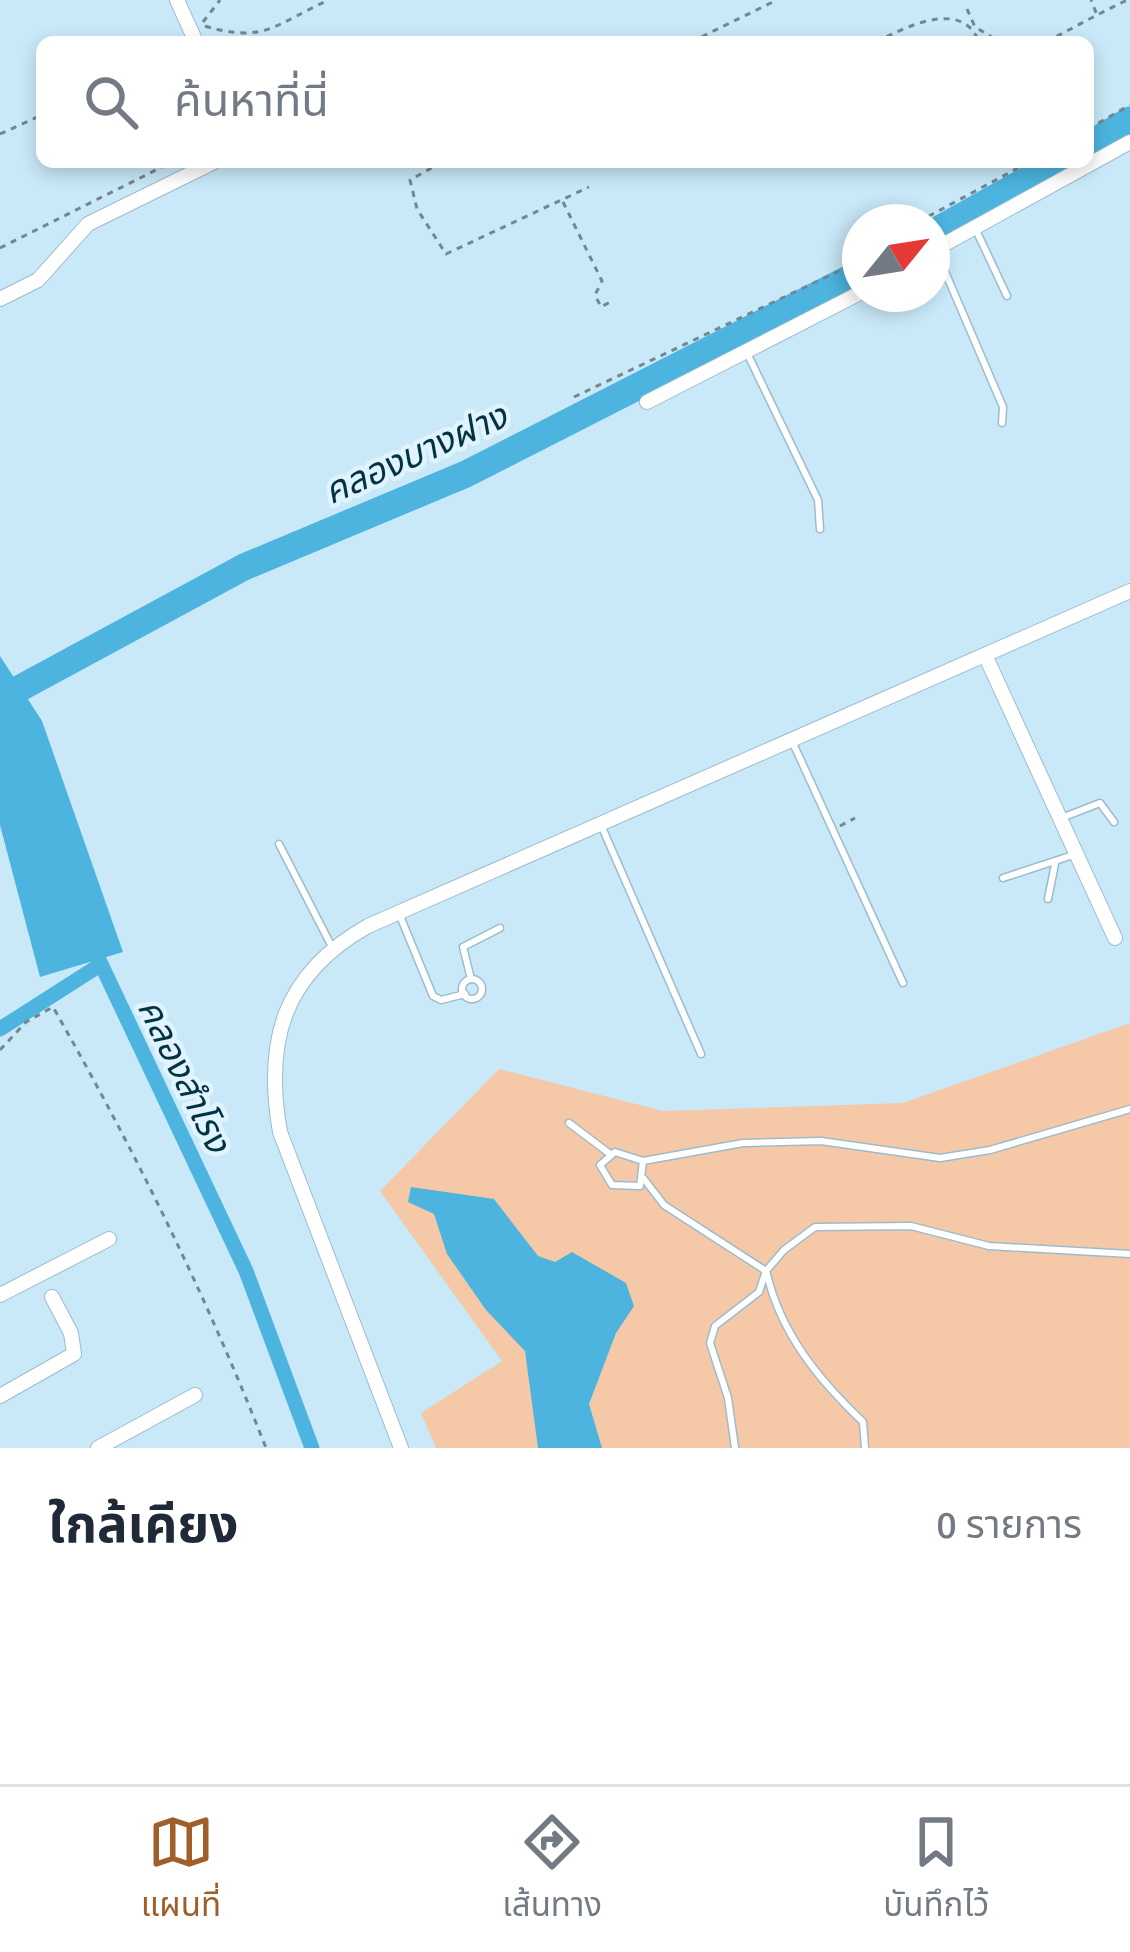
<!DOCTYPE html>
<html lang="th">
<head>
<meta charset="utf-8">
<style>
  :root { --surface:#fff; --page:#f2f2f3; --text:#1f2937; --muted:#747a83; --line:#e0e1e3; --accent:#a05f2a }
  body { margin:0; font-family:Signika,"Noto Sans Thai",sans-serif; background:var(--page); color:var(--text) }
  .compass { position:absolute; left:842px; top:204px; width:108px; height:108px; border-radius:50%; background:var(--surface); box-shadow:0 6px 18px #0003; rotate:60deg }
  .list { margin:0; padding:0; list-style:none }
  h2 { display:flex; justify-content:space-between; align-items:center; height:156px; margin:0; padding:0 48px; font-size:51px }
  h2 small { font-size:39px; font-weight:400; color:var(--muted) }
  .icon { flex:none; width:66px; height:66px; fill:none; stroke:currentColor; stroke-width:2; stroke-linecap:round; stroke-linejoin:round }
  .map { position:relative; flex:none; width:1130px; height:1448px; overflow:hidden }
  .search { position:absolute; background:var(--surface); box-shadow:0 6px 18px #0003; left:36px; right:36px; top:36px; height:132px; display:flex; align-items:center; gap:30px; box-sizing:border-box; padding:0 42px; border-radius:18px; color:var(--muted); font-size:45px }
  .sheet { height:336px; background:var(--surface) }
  nav { display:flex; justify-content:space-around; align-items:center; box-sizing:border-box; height:168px; border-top:3px solid var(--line); background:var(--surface); font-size:33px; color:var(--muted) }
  nav a { display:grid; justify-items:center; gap:6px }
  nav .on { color:var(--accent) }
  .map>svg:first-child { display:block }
</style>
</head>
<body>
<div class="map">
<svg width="1130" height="1448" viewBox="0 0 1130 1448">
  <rect width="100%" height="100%" fill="#c9e9f8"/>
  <!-- green -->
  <path fill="#f5c8a7" d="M 1130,1023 L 1130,1448 L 436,1448 L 421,1413 L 502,1361 L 380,1191 L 499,1069 L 663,1111 L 903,1103 Z"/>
  <!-- water -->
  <g fill="#4cb4de">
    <path d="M 0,656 L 42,721 L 123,952 L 40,977 L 0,825 Z"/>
    <path d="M 411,1187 L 494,1199 L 538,1256 L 555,1262 L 572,1252 L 626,1283 L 634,1306 L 616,1333 L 589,1404 L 602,1448 L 538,1448 L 525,1351 L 486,1310 L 447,1254 L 434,1214 L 408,1202 Z"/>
  </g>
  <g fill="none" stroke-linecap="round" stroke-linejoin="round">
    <!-- canal -->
    <g stroke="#4cb4de" stroke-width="15">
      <path d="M 92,945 L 246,1271 L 312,1448"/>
      <path d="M 0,1029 L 100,965"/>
    </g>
    <!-- river -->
    <g stroke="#4cb4de" stroke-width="27">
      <path d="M 1088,145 L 1130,120"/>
      <path d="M 932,233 L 1059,162"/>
      <path d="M 0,699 L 244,567 L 466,474 L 860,273"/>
    </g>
    <defs>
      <g id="service">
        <path d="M 976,230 L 1007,296"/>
        <path d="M 937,253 L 1003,407 L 1002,423"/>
        <path d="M 747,353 L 818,500 L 820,529"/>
        <path d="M 792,741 L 903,983"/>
        <path d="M 1064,817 L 1100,803 L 1114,822"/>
        <path d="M 601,825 L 701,1054"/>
        <path d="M 279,844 L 332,947"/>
        <path d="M 1003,878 L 1073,855"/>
        <path d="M 1048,899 L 1055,864"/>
        <path d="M 400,916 L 433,996 L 441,1000 L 465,994"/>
        <path d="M 471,979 L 463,947 L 500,928"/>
        <circle cx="472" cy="989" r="10"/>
        <path d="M 569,1123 L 610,1154"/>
        <path d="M 643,1161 L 640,1186 L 612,1185 L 600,1165 L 615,1152 L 643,1161 L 743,1143 L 821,1141 L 940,1158 L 990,1150 L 1130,1109"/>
        <path d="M 644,1179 L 664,1205 L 766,1271"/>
        <path d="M 767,1274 C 781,1334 819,1380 863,1422 L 865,1448"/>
        <path d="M 735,1448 L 728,1398 L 710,1343 L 715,1326 L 759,1292 L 766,1271 L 784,1250 L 815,1227 L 911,1226 L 989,1246 L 1130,1254"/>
      </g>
      <g id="minor">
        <path d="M 177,0 L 196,42"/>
        <path d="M 932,251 L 1130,142"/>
        <path d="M 0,299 L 38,280 L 88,224 L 214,162"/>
        <path d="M 647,402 L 860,293"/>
        <path d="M 985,655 L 1115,938"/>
        <path d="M 0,1295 L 109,1239"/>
        <path d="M 0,1396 L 74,1354 L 71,1333 L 52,1297"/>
        <path d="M 98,1448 L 195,1395"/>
        <path d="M 401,1448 L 280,1132 C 264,1041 283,974 368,926 L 1130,591"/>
      </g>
    </defs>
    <!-- service casing -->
    <use href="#service" stroke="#9dbccb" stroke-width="9"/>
    <!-- minor casing -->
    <use href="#minor" stroke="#9dbccb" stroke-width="16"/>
    <!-- path -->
    <g stroke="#728792" stroke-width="3" stroke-dasharray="6 6" stroke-linecap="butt">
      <path d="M 967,9 L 975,27 L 1000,42"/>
      <path d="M 1099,14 L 1127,0"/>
      <path d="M 203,22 L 220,0"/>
      <path d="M 205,26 C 265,44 275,24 329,0"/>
      <path d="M 691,42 L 777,0"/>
      <path d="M 876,42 C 911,24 963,0 979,42"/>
      <path d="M 1046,42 L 1097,15 L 1091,0"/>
      <path d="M 1088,129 L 1130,105"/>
      <path d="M 0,134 L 42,115"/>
      <path d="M 442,162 L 410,180 L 417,209 L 446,254 L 589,187"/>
      <path d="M 563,202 L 602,281 L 595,295 L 601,307 L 612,301"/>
      <path d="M 918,222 L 1029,162"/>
      <path d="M 0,248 L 172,162"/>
      <path d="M 574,397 L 860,261"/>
      <path d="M 840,826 L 855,818"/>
      <path d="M 0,1050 L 26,1022 L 53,1007 C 134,1149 206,1295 266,1448"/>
    </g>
    <!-- service -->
    <use href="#service" stroke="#fff" stroke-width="6"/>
    <!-- minor -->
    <use href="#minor" stroke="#fff" stroke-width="14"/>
  </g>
  <g text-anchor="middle" stroke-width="9" stroke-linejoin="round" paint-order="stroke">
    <!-- water labels -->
    <g font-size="36" font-style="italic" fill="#023344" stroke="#e1f4fd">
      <text transform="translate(415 453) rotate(-24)" y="13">คลองบางฝาง</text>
      <text transform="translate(185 1075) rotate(64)" y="13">คลองสำโรง</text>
    </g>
  </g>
</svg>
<svg class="compass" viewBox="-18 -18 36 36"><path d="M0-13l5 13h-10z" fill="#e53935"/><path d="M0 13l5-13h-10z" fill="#747a83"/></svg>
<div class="search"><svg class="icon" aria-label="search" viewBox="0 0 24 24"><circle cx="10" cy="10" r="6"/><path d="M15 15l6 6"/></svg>ค้นหาที่นี่</div>
</div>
<section class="sheet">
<h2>ใกล้เคียง<small>0 รายการ</small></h2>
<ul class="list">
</ul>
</section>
<nav>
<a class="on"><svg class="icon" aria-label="map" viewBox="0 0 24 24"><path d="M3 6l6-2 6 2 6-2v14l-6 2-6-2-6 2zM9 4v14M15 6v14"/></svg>แผนที่</a>
<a><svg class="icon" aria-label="directions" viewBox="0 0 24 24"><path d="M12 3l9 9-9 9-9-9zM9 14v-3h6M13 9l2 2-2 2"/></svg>เส้นทาง</a>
<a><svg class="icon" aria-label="saved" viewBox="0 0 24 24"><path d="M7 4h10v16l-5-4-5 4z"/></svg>บันทึกไว้</a>
</nav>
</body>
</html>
